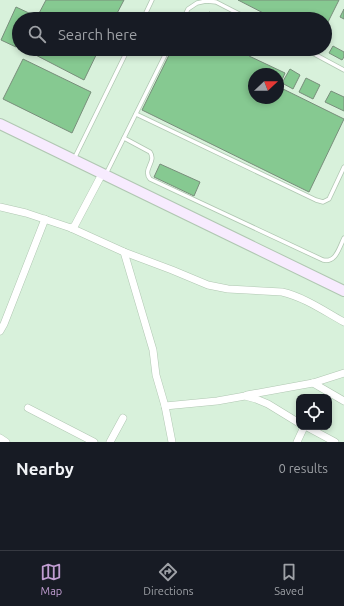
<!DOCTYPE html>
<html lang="en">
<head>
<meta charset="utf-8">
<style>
  :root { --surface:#171b24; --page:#20242c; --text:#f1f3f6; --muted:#9ea1a6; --line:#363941; --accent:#c09dd1 }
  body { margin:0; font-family:Ubuntu,sans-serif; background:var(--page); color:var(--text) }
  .controls { position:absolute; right:12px; bottom:12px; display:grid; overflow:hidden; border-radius:8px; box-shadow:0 2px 6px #0003 }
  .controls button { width:36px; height:36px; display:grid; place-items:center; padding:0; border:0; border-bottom:1px solid var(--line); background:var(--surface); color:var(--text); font:20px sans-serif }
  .compass { position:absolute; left:248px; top:68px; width:36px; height:36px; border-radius:50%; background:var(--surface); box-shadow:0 2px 6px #0003; rotate:68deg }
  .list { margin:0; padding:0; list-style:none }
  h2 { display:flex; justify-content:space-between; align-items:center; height:52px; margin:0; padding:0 16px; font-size:17px }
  h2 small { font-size:13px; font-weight:400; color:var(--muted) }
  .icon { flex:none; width:22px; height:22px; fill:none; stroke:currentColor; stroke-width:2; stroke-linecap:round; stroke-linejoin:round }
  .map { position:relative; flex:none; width:344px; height:442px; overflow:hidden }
  .search { position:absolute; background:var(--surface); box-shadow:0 2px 6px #0003; left:12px; right:12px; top:12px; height:44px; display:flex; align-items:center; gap:10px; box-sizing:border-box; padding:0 14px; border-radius:22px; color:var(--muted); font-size:15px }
  .sheet { height:108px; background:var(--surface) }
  nav { display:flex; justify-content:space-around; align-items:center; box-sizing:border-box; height:56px; border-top:1px solid var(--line); background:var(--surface); font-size:11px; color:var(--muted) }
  nav a { display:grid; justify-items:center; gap:2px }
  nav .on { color:var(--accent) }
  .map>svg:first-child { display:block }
</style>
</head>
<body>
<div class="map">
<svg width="344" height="442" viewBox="0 0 344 442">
  <rect width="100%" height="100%" fill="#d8f1db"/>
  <!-- building -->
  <g fill="#86c991" stroke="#788e7b" fill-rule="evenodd">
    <path d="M 46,0 L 124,0 L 114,19 L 36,19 Z"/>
    <path d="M 238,0 L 339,0 L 325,28 L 325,19 L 275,19 Z"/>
    <path d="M 16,7 L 31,14 L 29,19 L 19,19 L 19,41 L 16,47 L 1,40 Z"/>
    <path d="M 344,9 L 344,19 L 340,17 Z"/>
    <path d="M 209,12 L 224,19 L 206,19 Z"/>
    <path d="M 333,46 L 344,52 L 344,57 L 342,60 L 329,53 Z"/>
    <path d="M 24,49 L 99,49 L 84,80 Z"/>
    <path d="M 172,49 L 252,49 L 249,56 L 285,73 L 279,87 L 344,119 L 309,192 L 142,110 ZM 254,74 L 278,74 L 278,98 L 254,98 Z"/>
    <path d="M 23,59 L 91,92 L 72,133 L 3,99 Z"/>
    <path d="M 290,69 L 300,75 L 293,89 L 282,83 Z"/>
    <path d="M 306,78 L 320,85 L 313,99 L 299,92 Z"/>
    <path d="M 331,91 L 344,97 L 344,111 L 325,102 Z"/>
    <path d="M 160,164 L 200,182 L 194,196 L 154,177 Z"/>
  </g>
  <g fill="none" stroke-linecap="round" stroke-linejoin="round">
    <defs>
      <g id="lane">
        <path d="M 143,19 L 152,0"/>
        <path d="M 183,19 L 188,9 L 197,3 L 206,1 L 216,2 L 249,19"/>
        <path d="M 305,49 L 344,70"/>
        <path d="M 136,114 L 316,200 L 323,202 L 329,199 L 344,167"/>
        <path d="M 124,138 L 150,152 C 157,162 142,169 150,179 L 323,260 C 336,263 339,248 344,238"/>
        <path d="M 74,159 L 128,49"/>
        <path d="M 106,174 L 168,49"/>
      </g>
      <g id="street">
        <path d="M 0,207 L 26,213 L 71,228 L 124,252 L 172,270 L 208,285 L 228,289 L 282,292 C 304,297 324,311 344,322"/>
        <path d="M 71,228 L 73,227 L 75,225 L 102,174"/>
        <path d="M 124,252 L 153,350 L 156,375 L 165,406 L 172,442"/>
        <path d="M 0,331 L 4,324 L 45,219"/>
        <path d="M 313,383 L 344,401"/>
        <path d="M 247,395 L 313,383 L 344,373"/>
        <path d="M 165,406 L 217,401 L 245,396 L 256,399 L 268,404 L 299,423"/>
        <path d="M 28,408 L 94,442"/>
        <path d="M 307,427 L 335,442"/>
        <path d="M 0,438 L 6,442"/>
        <path d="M 110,442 L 123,418"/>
        <path d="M 297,442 L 304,427"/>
      </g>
      <path id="secondary" d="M 0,124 L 344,291"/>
    </defs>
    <!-- lane casing -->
    <use href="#lane" stroke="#b0c7b2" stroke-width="5"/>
    <!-- street casing -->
    <use href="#street" stroke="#b0c7b2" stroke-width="8"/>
    <!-- secondary casing -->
    <use href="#secondary" stroke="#b0c7b2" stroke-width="12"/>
    <!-- lane -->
    <use href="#lane" stroke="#fff" stroke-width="3.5"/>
    <!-- street -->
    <use href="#street" stroke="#fff" stroke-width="7"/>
    <!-- secondary -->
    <use href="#secondary" stroke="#f7ebfe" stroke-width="10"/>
  </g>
</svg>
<div class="controls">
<button><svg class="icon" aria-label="locate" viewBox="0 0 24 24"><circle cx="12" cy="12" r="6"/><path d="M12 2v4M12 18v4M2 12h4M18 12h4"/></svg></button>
</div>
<svg class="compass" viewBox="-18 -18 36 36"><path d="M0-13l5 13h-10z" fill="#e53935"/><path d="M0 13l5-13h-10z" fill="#9ea1a6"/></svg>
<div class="search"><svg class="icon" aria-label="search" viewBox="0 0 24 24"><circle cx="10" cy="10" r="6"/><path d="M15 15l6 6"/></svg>Search here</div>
</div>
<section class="sheet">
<h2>Nearby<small>0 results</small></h2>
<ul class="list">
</ul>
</section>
<nav>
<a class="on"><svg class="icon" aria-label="map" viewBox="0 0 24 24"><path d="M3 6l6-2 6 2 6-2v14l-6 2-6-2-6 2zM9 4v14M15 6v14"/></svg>Map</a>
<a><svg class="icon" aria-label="directions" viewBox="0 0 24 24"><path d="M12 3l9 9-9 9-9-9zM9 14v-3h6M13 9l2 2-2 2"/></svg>Directions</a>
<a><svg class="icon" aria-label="saved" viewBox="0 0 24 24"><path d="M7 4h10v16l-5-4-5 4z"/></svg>Saved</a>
</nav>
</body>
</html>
